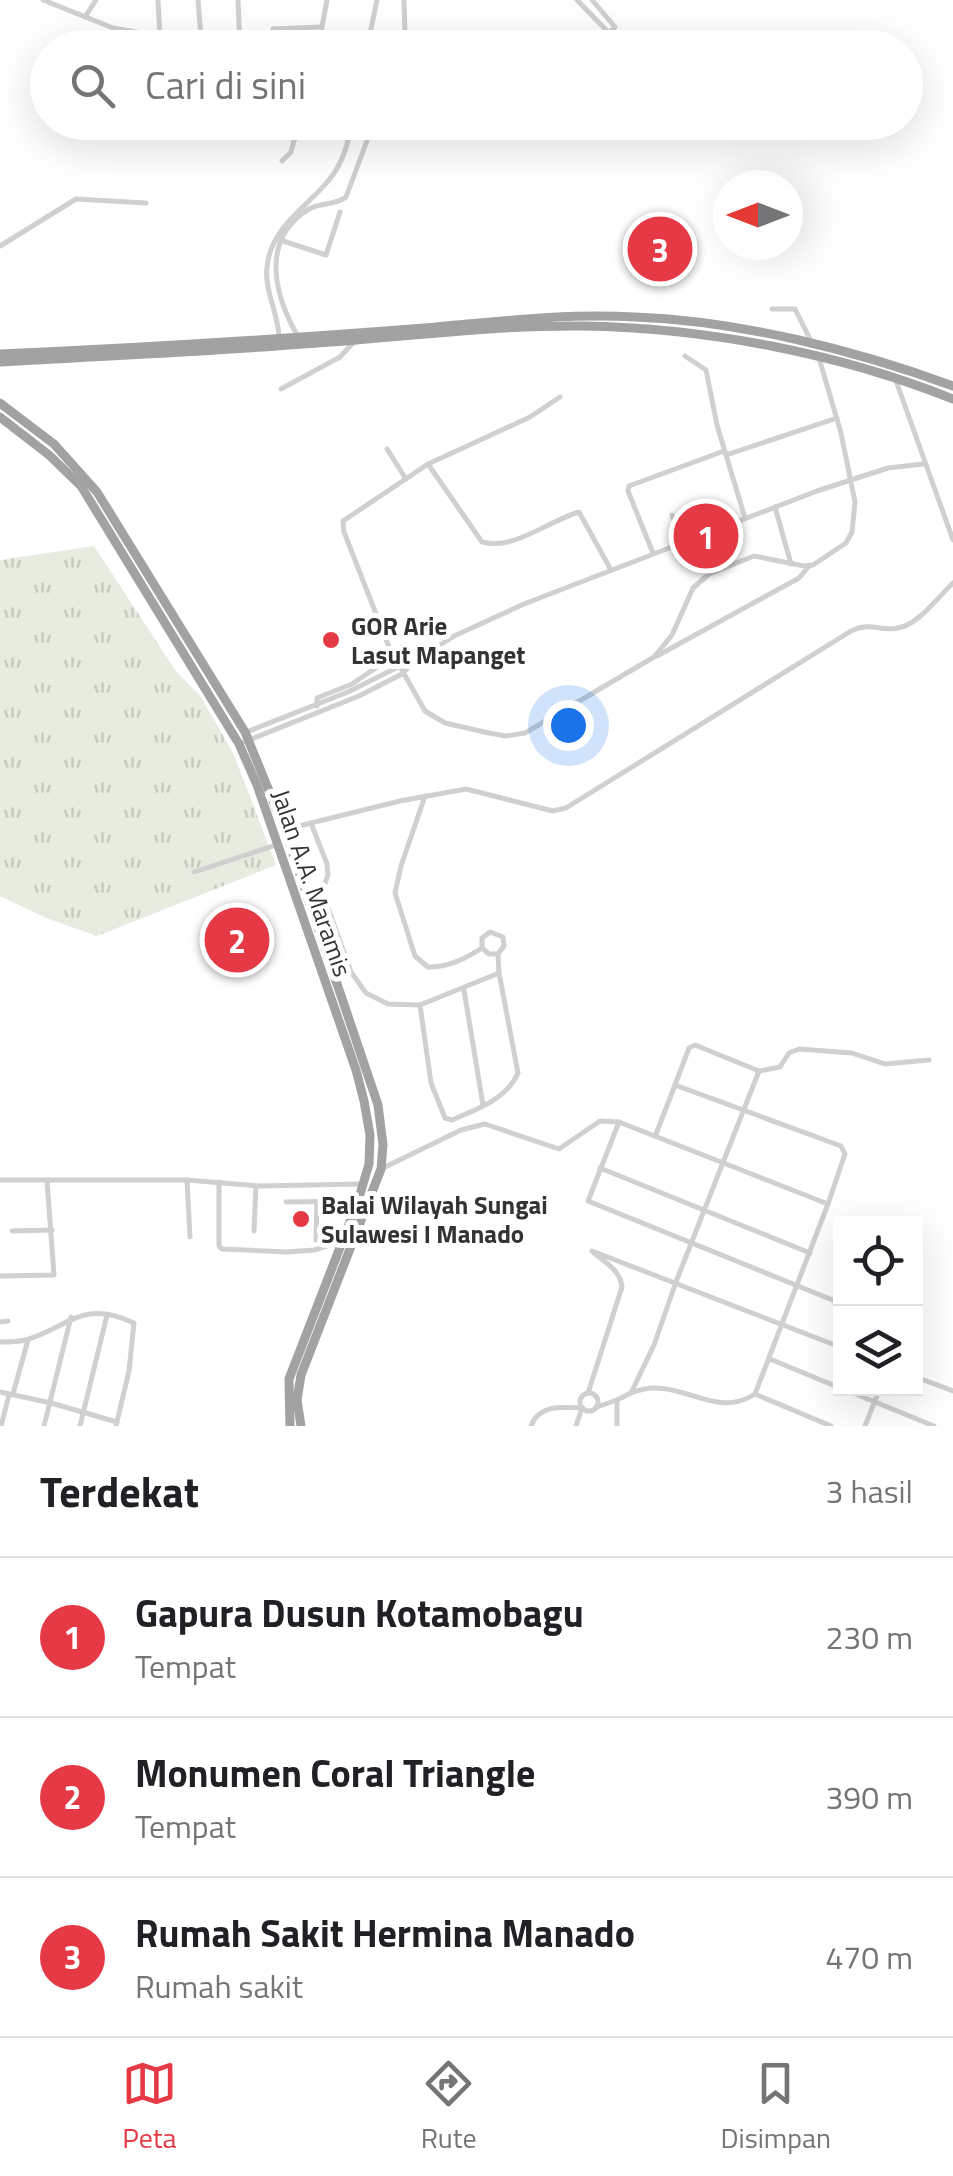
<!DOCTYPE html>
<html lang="id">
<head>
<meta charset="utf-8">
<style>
  :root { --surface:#fff; --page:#f6f6f6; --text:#202124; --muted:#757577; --line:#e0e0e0; --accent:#e63946 }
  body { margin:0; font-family:"Titillium Web",sans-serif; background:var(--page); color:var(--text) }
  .controls { position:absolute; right:30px; bottom:30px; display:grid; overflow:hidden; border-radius:0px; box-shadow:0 10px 40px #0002 }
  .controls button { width:90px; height:90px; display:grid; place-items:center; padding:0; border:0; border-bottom:2px solid var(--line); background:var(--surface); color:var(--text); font:50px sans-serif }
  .compass { position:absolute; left:713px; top:170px; width:90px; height:90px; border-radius:50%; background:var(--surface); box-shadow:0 10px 40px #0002; rotate:270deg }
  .you { position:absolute; left:568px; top:725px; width:35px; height:35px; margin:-25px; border:8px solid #fff; border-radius:50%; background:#1a73e8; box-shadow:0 0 0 15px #1a73e833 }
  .badge { display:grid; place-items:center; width:65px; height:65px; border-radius:50%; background:var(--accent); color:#fff; font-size:32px; font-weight:700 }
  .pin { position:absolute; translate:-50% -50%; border:5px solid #fff; box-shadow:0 2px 10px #0006 }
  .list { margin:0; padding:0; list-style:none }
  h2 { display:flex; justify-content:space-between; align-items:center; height:130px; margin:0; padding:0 40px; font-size:42px }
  h2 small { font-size:32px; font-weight:400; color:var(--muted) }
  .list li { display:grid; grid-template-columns:65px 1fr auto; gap:30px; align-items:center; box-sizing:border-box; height:160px; padding:0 40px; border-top:2px solid var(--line) }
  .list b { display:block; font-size:38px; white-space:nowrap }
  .list p { margin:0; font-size:32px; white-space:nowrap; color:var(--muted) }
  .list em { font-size:32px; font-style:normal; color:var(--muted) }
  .icon { flex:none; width:55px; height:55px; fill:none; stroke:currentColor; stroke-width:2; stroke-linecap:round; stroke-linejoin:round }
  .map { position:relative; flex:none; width:953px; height:1426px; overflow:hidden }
  .search { position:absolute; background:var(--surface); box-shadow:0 10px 40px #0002; left:30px; right:30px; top:30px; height:110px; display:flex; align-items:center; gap:25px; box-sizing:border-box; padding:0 35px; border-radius:55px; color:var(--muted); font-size:38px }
  .sheet { height:610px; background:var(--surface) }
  nav { display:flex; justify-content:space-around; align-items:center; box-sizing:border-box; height:140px; border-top:2px solid var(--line); background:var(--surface); font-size:28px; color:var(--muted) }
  nav a { display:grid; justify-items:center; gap:5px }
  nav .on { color:var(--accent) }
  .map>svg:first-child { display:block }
</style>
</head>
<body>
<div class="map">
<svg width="953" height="1426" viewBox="0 0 953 1426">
  <defs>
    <pattern id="grass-tufts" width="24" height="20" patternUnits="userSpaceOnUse" patternTransform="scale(2.5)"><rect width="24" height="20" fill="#e6ecdf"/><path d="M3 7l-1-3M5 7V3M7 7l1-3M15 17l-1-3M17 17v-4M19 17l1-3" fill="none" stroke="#c6cbc0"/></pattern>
  </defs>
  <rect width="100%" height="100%" fill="#fff"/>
  <!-- grass -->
  <path fill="url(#grass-tufts)" d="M 94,546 L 175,670 L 201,697 L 234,755 L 276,865 L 97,936 L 46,918 L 0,896 L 0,560 Z"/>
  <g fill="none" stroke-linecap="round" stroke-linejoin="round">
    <!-- minor -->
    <g stroke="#d0d0d0" stroke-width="5">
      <path d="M 43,0 L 113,28 L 160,36"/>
      <path d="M 158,0 L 160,36 L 166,48"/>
      <path d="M 198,0 L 202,48"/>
      <path d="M 238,0 L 240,48"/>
      <path d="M 577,0 L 609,33 L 615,27 L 592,0"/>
      <path d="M 85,17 L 96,0"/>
      <path d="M 289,28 L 290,48"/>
      <path d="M 273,29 L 320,27"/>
      <path d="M 318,48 L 327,0"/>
      <path d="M 367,48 L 377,0"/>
      <path d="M 402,48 L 405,34 L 404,0"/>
      <path d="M 282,161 L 291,152 L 299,122"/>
      <path d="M 283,241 L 326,255 L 340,212"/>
      <path d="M 0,246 L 76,199 L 146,203"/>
      <path d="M 772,309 L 795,309 L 812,343"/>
      <path d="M 297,335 C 274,294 260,239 309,209 C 321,202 335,206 346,197 L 374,122"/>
      <path d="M 279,336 C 278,313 264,289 267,267 C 271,227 306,208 329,180 C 343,163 348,144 352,122"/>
      <path d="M 685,356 L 706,370 L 717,425 L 745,518"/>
      <path d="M 895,378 L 953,540"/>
      <path d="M 281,389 L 340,357 L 355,341"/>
      <path d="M 560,397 L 530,417 L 428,464 L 343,521 L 344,532 L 389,647 L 425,711 L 445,723 L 489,733 L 506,736 L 525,733 L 654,657 L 672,635 L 693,588 L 709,574 L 754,556 L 804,566 L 813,565 L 846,543 L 852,532 L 855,502 L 841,433 L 819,358"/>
      <path d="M 387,449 L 406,479"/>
      <path d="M 726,455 L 837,418"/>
      <path d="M 428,464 L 482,542 C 513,551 550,520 579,512 L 611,570"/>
      <path d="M 775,507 L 791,564"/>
      <path d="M 672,515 L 682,542"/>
      <path d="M 653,553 L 628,491 L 629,486 L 724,451"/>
      <path d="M 657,656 L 799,578 L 810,565"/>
      <path d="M 317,706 L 317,698 L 352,684 L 380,665"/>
      <path d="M 244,733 L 348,692 L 404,664 L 411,664"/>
      <path d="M 239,744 L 359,696 L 402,674 L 411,664 L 454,636 L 524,604 L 817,491 L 888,468 L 923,464"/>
      <path d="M 425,796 L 401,866 L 395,893 L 415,956 L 428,967 C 449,967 465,959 482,948 L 482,938 L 490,932 L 503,937 L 504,946 L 498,954 L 489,954 L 482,948"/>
      <path d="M 311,823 L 400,801 L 466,789 L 553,811 L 566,808 L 851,631 C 871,621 879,632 898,628 C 918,625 938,597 953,583"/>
      <path d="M 285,830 L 311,823 L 327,864 L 328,875 L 323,889 L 327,905 L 351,972 L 366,993 L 388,1004 L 420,1005 L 499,973 L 498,954"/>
      <path d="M 194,872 L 276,845"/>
      <path d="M 464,990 L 483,1105"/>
      <path d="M 420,1005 L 431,1083 L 445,1118 L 452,1120 C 477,1109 507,1099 518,1073 L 499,973"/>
      <path d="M 759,1071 L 780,1067 L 789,1053 L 799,1049 L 852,1053 L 885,1064 L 929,1060"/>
      <path d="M 656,1134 L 675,1085 L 841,1146 L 845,1154 L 828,1204"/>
      <path d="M 600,1168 L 810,1253"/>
      <path d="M 381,1169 L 461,1130 L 485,1124 L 559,1149 L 600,1121 L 619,1122"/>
      <path d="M 0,1180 L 187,1180 L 258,1186 L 361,1184"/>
      <path d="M 187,1180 L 190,1237"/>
      <path d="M 219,1182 L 219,1246 L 222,1249 L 287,1252 L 314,1250 L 340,1242"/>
      <path d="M 286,1202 L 358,1201"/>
      <path d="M 12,1231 L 52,1230"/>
      <path d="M 254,1231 L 256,1186"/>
      <path d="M 316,1240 L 317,1202"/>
      <path d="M 592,1251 L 840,1347"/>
      <path d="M 0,1276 L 54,1275 L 47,1181"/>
      <path d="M 0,1322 L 8,1321"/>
      <path d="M 0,1342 C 8,1342 17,1342 25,1340 C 67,1329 81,1298 134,1323 L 129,1371 L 116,1426"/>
      <path d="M 770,1359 L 840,1388"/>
      <path d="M 916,1377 L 953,1391"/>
      <path d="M 841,1388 L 934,1426"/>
      <path d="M 0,1392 L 51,1403 L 117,1422"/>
      <circle cx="589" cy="1402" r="9"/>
      <path d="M 588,1393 L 622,1287 C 620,1270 606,1263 594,1253"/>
      <path d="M 631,1393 C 679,1373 712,1422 755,1394 L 828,1204 L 619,1122 L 588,1201 L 840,1303"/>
      <path d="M 13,1394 L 28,1340"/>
      <path d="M 755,1394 L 831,1426"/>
      <path d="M 597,1407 L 617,1400"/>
      <path d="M 1,1426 L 9,1395"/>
      <path d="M 44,1426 L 71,1317"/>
      <path d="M 80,1426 L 107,1315"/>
      <path d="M 531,1426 C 539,1404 562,1407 582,1408 L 576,1426"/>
      <path d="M 617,1426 L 617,1400 L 631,1393 L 654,1345 L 676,1282 L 759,1071 L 695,1045 L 689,1048 L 675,1085"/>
      <path d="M 865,1426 L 880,1388"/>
    </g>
    <!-- trunk -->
    <g stroke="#a2a2a2" stroke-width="9">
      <path d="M 0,354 C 141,348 283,339 424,328 C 494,322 565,313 635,317 C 740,321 855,350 953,386"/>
      <path d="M 0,362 C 101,356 202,352 303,344 C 396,338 490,325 583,326 C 707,328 838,353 953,399"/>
      <path d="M 0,403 L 54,444 L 97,492 L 245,732 L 285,830 L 378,1105 L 383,1145 L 381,1169 L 301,1375 L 297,1400 L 301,1426"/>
      <path d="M 0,417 L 49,455 L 81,486 L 239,744 L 257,785 L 356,1070 L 364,1101 L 370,1135 L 369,1164 L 358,1201 L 289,1379 L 290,1426"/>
    </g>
  </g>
  <!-- markers -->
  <g fill="#e63946" stroke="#fff" stroke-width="4">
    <circle cx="331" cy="640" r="10"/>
    <circle cx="301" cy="1219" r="10"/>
  </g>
  <g text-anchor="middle" stroke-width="10" stroke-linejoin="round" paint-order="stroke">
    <!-- poi labels -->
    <g font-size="25" font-weight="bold" fill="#333" stroke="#fff" text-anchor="start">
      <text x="351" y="635">GOR Arie<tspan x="351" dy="29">Lasut Mapanget</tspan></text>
      <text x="321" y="1214">Balai Wilayah Sungai<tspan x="321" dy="29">Sulawesi I Manado</tspan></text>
    </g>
    <!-- street labels -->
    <g font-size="25" fill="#333" stroke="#fff">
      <text transform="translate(312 883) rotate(71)" y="9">Jalan A.A. Maramis</text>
    </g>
  </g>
</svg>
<div class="controls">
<button><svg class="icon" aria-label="locate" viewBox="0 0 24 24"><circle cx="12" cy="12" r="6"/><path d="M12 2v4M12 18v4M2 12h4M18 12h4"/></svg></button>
<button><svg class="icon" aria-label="layers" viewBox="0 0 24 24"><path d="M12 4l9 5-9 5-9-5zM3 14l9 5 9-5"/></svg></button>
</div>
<svg class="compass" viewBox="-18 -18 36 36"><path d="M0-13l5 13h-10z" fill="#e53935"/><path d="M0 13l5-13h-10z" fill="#757577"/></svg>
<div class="you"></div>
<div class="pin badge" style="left:706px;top:536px">1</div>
<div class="pin badge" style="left:237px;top:940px">2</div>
<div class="pin badge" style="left:660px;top:249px">3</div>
<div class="search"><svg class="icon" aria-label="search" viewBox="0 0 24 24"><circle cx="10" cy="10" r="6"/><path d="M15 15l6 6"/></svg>Cari di sini</div>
</div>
<section class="sheet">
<h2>Terdekat<small>3 hasil</small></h2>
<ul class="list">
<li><span class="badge">1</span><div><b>Gapura Dusun Kotamobagu</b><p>Tempat</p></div><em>230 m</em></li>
<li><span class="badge">2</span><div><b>Monumen Coral Triangle</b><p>Tempat</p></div><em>390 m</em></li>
<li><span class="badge">3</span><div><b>Rumah Sakit Hermina Manado</b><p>Rumah sakit</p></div><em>470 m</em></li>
</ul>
</section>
<nav>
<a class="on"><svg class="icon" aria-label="map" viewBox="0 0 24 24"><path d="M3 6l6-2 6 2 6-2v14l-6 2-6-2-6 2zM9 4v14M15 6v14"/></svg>Peta</a>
<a><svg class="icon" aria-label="directions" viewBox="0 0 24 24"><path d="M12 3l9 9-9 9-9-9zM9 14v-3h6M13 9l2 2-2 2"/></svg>Rute</a>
<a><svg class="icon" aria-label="saved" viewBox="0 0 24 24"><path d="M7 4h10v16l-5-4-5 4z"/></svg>Disimpan</a>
</nav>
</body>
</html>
